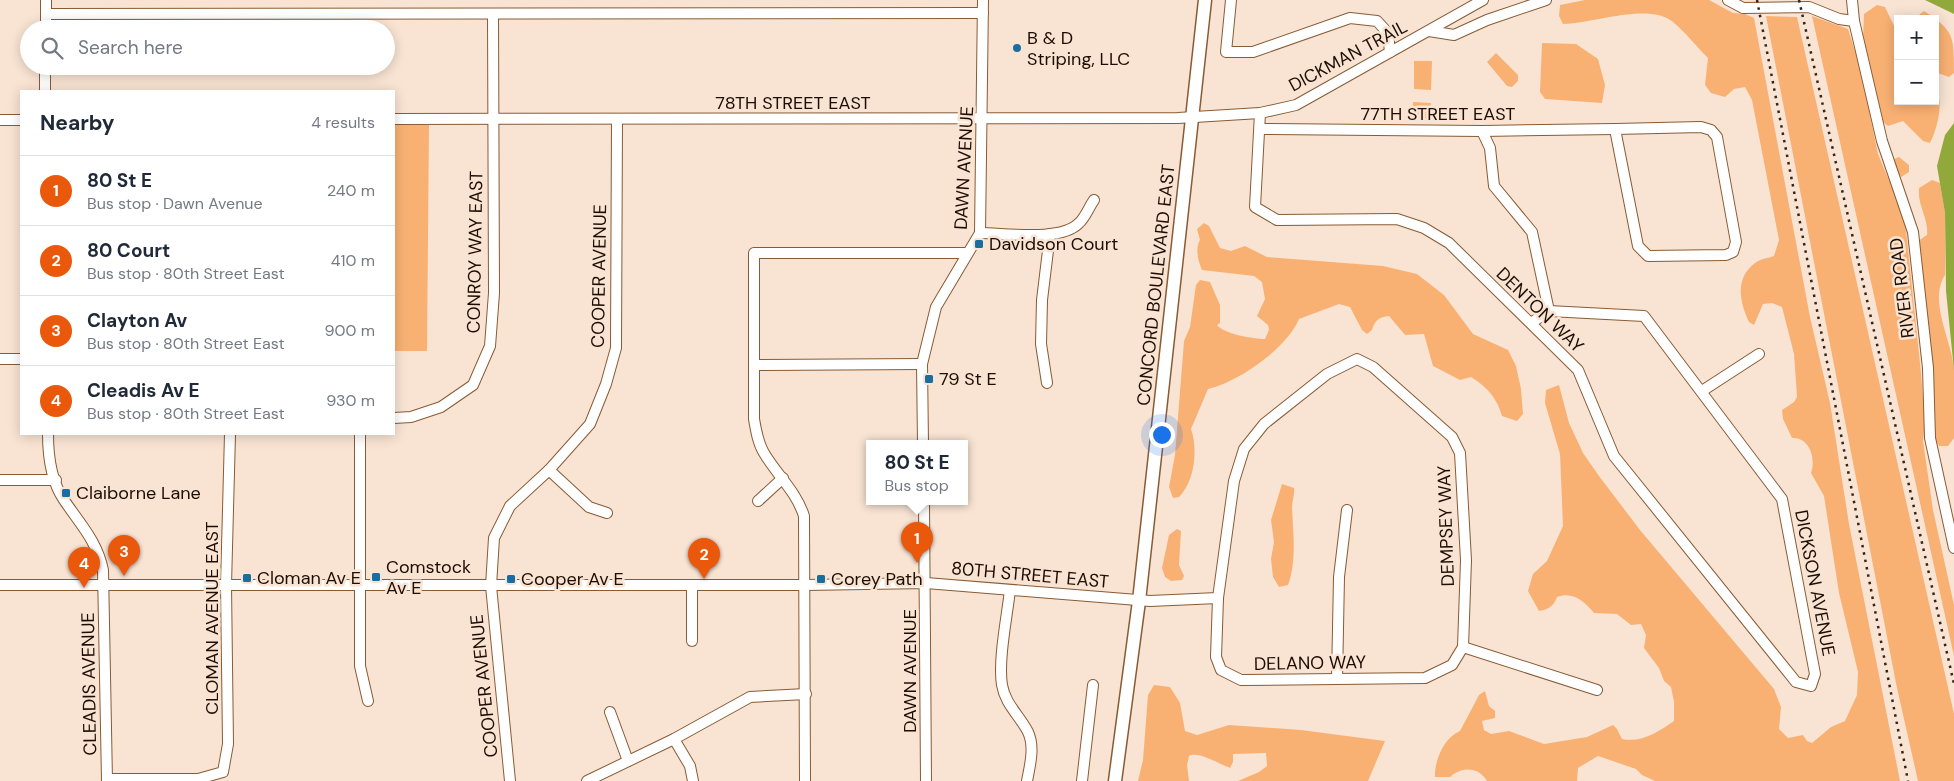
<!DOCTYPE html>
<html lang="en">
<head>
<meta charset="utf-8">
<style>
  :root { --surface:#fff; --page:#f2f2f3; --text:#1f2937; --muted:#747a83; --line:#e0e1e3; --accent:#ea580c }
  body { margin:0; font-family:"DM Sans",sans-serif; background:var(--page); color:var(--text) }
  .controls { position:absolute; right:15px; top:15px; display:grid; overflow:hidden; border-radius:0px; box-shadow:0 2px 12px #0003 }
  .controls button { width:45px; height:45px; display:grid; place-items:center; padding:0; border:0; border-bottom:1px solid var(--line); background:var(--surface); color:var(--text); font:25px sans-serif }
  .you { position:absolute; left:1161px; top:434px; width:18px; height:18px; margin:-12px; border:4px solid #fff; border-radius:50%; background:#1a73e8; box-shadow:0 0 0 8px #1a73e833 }
  .badge { display:grid; place-items:center; width:32px; height:32px; border-radius:50%; background:var(--accent); color:#fff; font-size:16px; font-weight:700 }
  .pin { position:absolute; translate:-50% -41px; filter:drop-shadow(0 1px 2px #0008) }
  .pin::after { content:''; position:absolute; top:26px; width:18px; height:15px; background:inherit; clip-path:polygon(0 0,100% 0,50% 100%) }
  .popup { position:absolute; left:866px; top:440px; width:102px; height:65px; box-sizing:border-box; display:grid; place-content:center; border-radius:0px; background:var(--surface); filter:drop-shadow(0 1px 4px #0005); font-size:16px; white-space:nowrap; color:var(--muted) }
  .popup b { font-size:19px; color:var(--text) }
  .popup::after { content:''; position:absolute; left:50%; top:100%; margin-left:-10px; border:10px solid transparent; border-top-color:var(--surface) }
  .list { margin:0; padding:0; list-style:none }
  h2 { display:flex; justify-content:space-between; align-items:center; height:65px; margin:0; padding:0 20px; font-size:21px }
  h2 small { font-size:16px; font-weight:400; color:var(--muted) }
  .list li { display:grid; grid-template-columns:32px 1fr auto; gap:15px; align-items:center; box-sizing:border-box; height:70px; padding:0 20px; border-top:1px solid var(--line) }
  .list b { display:block; font-size:19px; white-space:nowrap }
  .list p { margin:0; font-size:16px; white-space:nowrap; color:var(--muted) }
  .list em { font-size:16px; font-style:normal; color:var(--muted) }
  .icon { flex:none; width:28px; height:28px; fill:none; stroke:currentColor; stroke-width:2; stroke-linecap:round; stroke-linejoin:round }
  .map { position:relative; flex:none; width:1954px; height:781px; overflow:hidden }
  .search { position:absolute; background:var(--surface); box-shadow:0 2px 12px #0003; left:20px; top:20px; width:375px; height:55px; display:flex; align-items:center; gap:12px; box-sizing:border-box; padding:0 18px; border-radius:28px; color:var(--muted); font-size:19px }
  .panel { position:absolute; background:var(--surface); box-shadow:0 2px 12px #0003; left:20px; top:90px; width:375px; height:345px; border-radius:0px }
  .map>svg:first-child { display:block }
</style>
</head>
<body>
<div class="map">
<svg width="1954" height="781" viewBox="0 0 1954 781">
  <rect width="100%" height="100%" fill="#f9e4d3"/>
  <!-- green -->
  <g fill="#f9b173">
    <path d="M 1585,0 L 1709,0 L 1733,13 L 1745,14 L 1754,18 L 1810,317 L 1830,403 L 1849,524 L 1900,781 L 1655,781 L 1642,775 L 1636,769 L 1598,756 L 1578,768 L 1577,781 L 1487,781 C 1479,767 1462,766 1450,777 L 1435,777 C 1434,762 1444,737 1460,731 L 1479,695 L 1485,691 L 1489,706 L 1495,711 L 1495,718 L 1482,721 L 1484,730 L 1491,734 L 1509,731 L 1544,744 L 1587,737 L 1613,725 L 1617,729 L 1622,739 C 1642,743 1658,732 1674,721 L 1674,702 L 1671,687 L 1664,681 L 1659,668 L 1644,648 L 1646,635 L 1641,624 L 1631,625 L 1617,614 L 1594,613 C 1585,602 1573,591 1557,597 C 1553,607 1549,609 1539,611 L 1528,591 L 1533,574 L 1547,561 L 1563,526 L 1560,454 L 1545,403 L 1546,390 L 1559,385 L 1569,423 L 1583,453 L 1599,476 L 1640,530 L 1774,689 L 1781,707 L 1779,729 L 1788,738 L 1803,735 L 1807,741 L 1812,743 L 1831,727 L 1845,721 L 1857,695 L 1858,672 L 1839,593 L 1824,496 L 1811,473 C 1816,459 1810,437 1792,438 L 1783,419 L 1782,410 L 1794,402 L 1797,397 L 1794,354 L 1782,307 L 1772,303 L 1763,304 L 1754,325 L 1749,322 C 1739,301 1735,278 1755,263 C 1760,259 1768,258 1774,256 L 1779,240 L 1752,100 L 1745,87 L 1734,89 L 1725,97 L 1711,93 L 1705,85 L 1708,58 C 1696,46 1685,32 1673,22 C 1648,2 1593,24 1563,24 L 1559,16 L 1560,5 Z"/>
    <path d="M 1877,5 L 1885,7 L 1894,26 L 1898,27 L 1898,101 L 1935,101 L 1935,89 C 1945,100 1937,130 1930,143 L 1923,141 L 1903,121 L 1888,126 L 1883,122 L 1863,41 L 1864,14 Z"/>
    <path d="M 1924,11 C 1954,31 1954,35 1954,73 L 1949,77 L 1935,72 L 1935,19 L 1914,19 Z"/>
    <path d="M 1766,16 L 1797,17 L 1954,714 L 1954,781 L 1918,781 L 1897,688 Z"/>
    <path d="M 1812,16 L 1848,29 L 1860,67 L 1878,154 L 1900,207 L 1906,230 L 1921,373 L 1925,423 L 1923,441 L 1933,510 L 1954,605 L 1954,656 Z"/>
    <path d="M 1542,43 L 1576,44 L 1598,59 L 1605,85 L 1602,103 L 1545,99 L 1540,92 Z"/>
    <path d="M 1496,53 L 1518,75 L 1518,81 L 1512,87 L 1507,86 L 1487,62 Z"/>
    <path d="M 1414,61 L 1432,61 L 1431,90 L 1414,89 Z"/>
    <path d="M 1413,102 L 1431,103 L 1430,119 L 1413,118 Z"/>
    <path d="M 394,125 L 429,125 L 427,351 L 394,351 Z"/>
    <path d="M 1899,157 L 1909,165 L 1909,172 L 1901,177 L 1894,166 L 1894,159 Z"/>
    <path d="M 1932,180 L 1940,183 L 1945,213 L 1945,275 C 1928,301 1952,341 1954,369 C 1954,392 1954,415 1954,438 L 1948,446 L 1939,446 L 1933,436 L 1918,241 L 1927,235 C 1929,219 1917,205 1919,188 Z"/>
    <path d="M 1204,223 L 1209,226 L 1220,248 L 1231,251 L 1245,246 L 1267,257 L 1383,266 L 1417,274 L 1444,295 L 1473,334 L 1508,350 L 1516,366 L 1521,389 L 1523,414 L 1517,421 L 1502,416 C 1497,398 1487,387 1471,377 L 1460,380 L 1433,366 L 1424,334 L 1405,335 L 1389,316 C 1379,317 1375,320 1372,330 L 1367,334 L 1362,330 L 1350,307 L 1339,304 L 1299,319 C 1287,348 1239,382 1208,389 L 1191,429 C 1198,449 1195,481 1179,497 L 1173,498 L 1169,487 L 1175,455 L 1184,341 L 1190,327 L 1196,285 L 1200,280 L 1210,282 L 1220,305 L 1220,323 L 1217,325 C 1224,334 1254,339 1265,339 L 1269,330 L 1268,325 L 1257,316 L 1265,299 L 1262,282 L 1254,276 L 1202,270 C 1198,261 1195,248 1200,240 L 1197,229 Z"/>
    <path d="M 1282,484 L 1294,488 C 1295,495 1292,501 1292,507 C 1293,533 1297,560 1288,585 L 1279,587 L 1273,577 L 1271,559 L 1274,542 L 1271,520 Z"/>
    <path d="M 1177,529 L 1181,531 L 1179,565 L 1184,576 L 1182,580 L 1171,581 L 1165,577 L 1162,568 L 1169,535 Z"/>
    <path d="M 1154,685 L 1170,687 L 1180,703 L 1185,731 L 1197,735 L 1229,725 L 1301,730 L 1385,741 L 1368,781 L 1238,781 L 1259,772 L 1267,766 L 1266,753 L 1233,754 L 1233,762 L 1230,768 C 1219,764 1198,751 1189,756 L 1187,765 L 1189,781 L 1138,781 L 1143,760 L 1148,695 Z"/>
  </g>
  <!-- water -->
  <g fill="#90a93a">
    <path d="M 1925,0 L 1954,0 L 1954,14 Z"/>
    <path d="M 1954,123 L 1954,370 L 1946,291 L 1945,213 L 1937,166 L 1945,135 Z"/>
  </g>
  <g fill="none" stroke-linecap="round" stroke-linejoin="round">
    <defs>
      <g id="minor">
        <path d="M 46,0 L 46,29"/>
        <path d="M 1231,0 L 1226,52 L 1253,52 L 1350,18 L 1377,21 L 1388,33 L 1390,52"/>
        <path d="M 1728,0 L 1743,8 L 1809,7 L 1839,19 L 1854,21"/>
        <path d="M 1852,0 L 1854,21 L 1882,141 L 1913,232 L 1928,368 L 1930,438 L 1954,548"/>
        <path d="M 46,14 L 983,13"/>
        <path d="M 1429,31 L 1454,35 L 1487,20 L 1546,0"/>
        <path d="M 45,91 L 45,66"/>
        <path d="M 1260,113 L 1255,207 L 1277,220 L 1397,219 L 1424,228 L 1449,243 L 1578,370 L 1614,456 L 1796,682 L 1811,686 L 1815,674 L 1782,499 L 1644,316 L 1549,311 L 1531,323"/>
        <path d="M 394,119 L 1178,118 L 1260,113 L 1296,105 L 1483,0"/>
        <path d="M 0,120 L 21,120"/>
        <path d="M 1701,127 L 1711,130 L 1717,137 L 1736,242 L 1733,252 L 1726,255 L 1648,256 L 1638,246 L 1615,129 Z"/>
        <path d="M 1260,129 L 1482,131 L 1615,129"/>
        <path d="M 1482,131 L 1490,148 L 1494,186 L 1532,232 L 1549,311"/>
        <path d="M 980,233 C 1005,233 1061,242 1079,223 C 1085,218 1089,207 1094,200"/>
        <path d="M 0,359 L 21,359"/>
        <path d="M 1357,359 L 1373,367 L 1452,437 L 1460,453 L 1466,560 L 1463,647 L 1452,665 L 1425,678 L 1241,680 L 1221,670 L 1216,657 L 1218,598 L 1234,481 L 1244,449 L 1264,424 L 1327,374 Z"/>
        <path d="M 754,365 L 922,364"/>
        <path d="M 1047,383 L 1041,344 L 1042,300 L 1050,234"/>
        <path d="M 1702,391 L 1759,354"/>
        <path d="M 394,418 L 411,417 L 441,407 L 473,385 L 490,346 L 494,293 L 493,14"/>
        <path d="M 48,434 C 48,456 51,481 64,500 C 80,524 97,541 103,570 L 107,781"/>
        <path d="M 360,434 L 360,666 L 368,701"/>
        <path d="M 923,444 L 922,364 L 936,307 L 980,233 L 983,0"/>
        <path d="M 549,470 L 589,507 L 607,513"/>
        <path d="M 0,480 L 56,480"/>
        <path d="M 758,501 L 783,478"/>
        <path d="M 924,502 L 926,781"/>
        <path d="M 0,585 L 805,585 L 926,583 L 1150,601 L 1218,598"/>
        <path d="M 692,585 L 692,641"/>
        <path d="M 1010,590 C 1007,617 998,660 1002,685 C 1005,704 1020,716 1028,732 C 1035,747 1030,765 1027,781"/>
        <path d="M 1463,647 L 1597,690"/>
        <path d="M 1337,679 L 1339,577 L 1347,510"/>
        <path d="M 610,712 L 628,761"/>
        <path d="M 674,739 L 690,766 L 693,781"/>
        <path d="M 107,779 L 198,779 L 223,772 L 228,744 L 226,585 L 230,434"/>
        <path d="M 510,781 L 491,586 L 494,538 L 510,506 L 549,470 L 590,424 L 606,384 L 616,348 L 617,120"/>
        <path d="M 587,781 L 674,739 L 750,697 L 806,694"/>
        <path d="M 805,781 L 804,516 C 796,491 777,475 764,453 C 758,443 756,431 754,419 L 754,253 L 966,253"/>
        <path d="M 1082,781 L 1093,685"/>
      </g>
      <path id="major" d="M 1115,781 L 1139,601 L 1205,0"/>
    </defs>
    <!-- minor casing -->
    <use href="#minor" stroke="#885b34" stroke-width="12"/>
    <!-- major casing -->
    <use href="#major" stroke="#885b34" stroke-width="15"/>
    <!-- minor -->
    <use href="#minor" stroke="#fff" stroke-width="10"/>
    <!-- major -->
    <use href="#major" stroke="#fff" stroke-width="12"/>
    <!-- rail -->
    <g stroke="#352317" stroke-width="2.5" stroke-dasharray="2.5 5" stroke-linecap="butt">
      <path d="M 1757,0 L 1908,781"/>
      <path d="M 1799,0 L 1954,684"/>
    </g>
  </g>
  <!-- markers -->
  <g fill="#1a6d9e" stroke="#f9e4d3" stroke-width="2">
    <circle cx="1017" cy="48" r="5"/>
    <rect x="974" y="239" width="10" height="10" rx="2.5"/>
    <rect x="924" y="374" width="10" height="10" rx="2.5"/>
    <rect x="61" y="488" width="10" height="10" rx="2.5"/>
    <rect x="371" y="572" width="10" height="10" rx="2.5"/>
    <rect x="242" y="573" width="10" height="10" rx="2.5"/>
    <rect x="506" y="574" width="10" height="10" rx="2.5"/>
    <rect x="816" y="574" width="10" height="10" rx="2.5"/>
  </g>
  <g text-anchor="middle" stroke-width="5" stroke-linejoin="round" paint-order="stroke">
    <!-- poi labels -->
    <g font-size="18" fill="#1e0c00" stroke="#f9e4d3" text-anchor="start">
      <text x="1027" y="44">B &amp; D<tspan x="1027" dy="21">Striping, LLC</tspan></text>
      <text x="989" y="250">Davidson Court</text>
      <text x="939" y="385">79 St E</text>
      <text x="76" y="499">Claiborne Lane</text>
      <text x="386" y="573">Comstock<tspan x="386" dy="21">Av E</tspan></text>
      <text x="257" y="584">Cloman Av E</text>
      <text x="521" y="585">Cooper Av E</text>
      <text x="831" y="585">Corey Path</text>
    </g>
    <!-- street labels -->
    <g font-size="18" fill="#1e0c00" stroke="#f9e4d3">
      <text transform="translate(1348 56) rotate(-28)" y="6">DICKMAN TRAIL</text>
      <text x="793" y="109">78TH STREET EAST</text>
      <text x="1438" y="120">77TH STREET EAST</text>
      <text transform="translate(964 168) rotate(-87)" y="6">DAWN AVENUE</text>
      <text transform="translate(475 252) rotate(-89)" y="6">CONROY WAY EAST</text>
      <text transform="translate(599 276) rotate(-89)" y="6">COOPER AVENUE</text>
      <text transform="translate(1156 285) rotate(-84)" y="6">CONCORD BOULEVARD EAST</text>
      <text transform="translate(1902 288) rotate(-97)" y="6">RIVER ROAD</text>
      <text transform="translate(1540 310) rotate(44)" y="6">DENTON WAY</text>
      <text transform="translate(1446 526) rotate(-92)" y="6">DEMPSEY WAY</text>
      <text transform="translate(1030 575) rotate(5)" y="6">80TH STREET EAST</text>
      <text transform="translate(1815 583) rotate(79)" y="6">DICKSON AVENUE</text>
      <text transform="translate(212 618) rotate(-90)" y="6">CLOMAN AVENUE EAST</text>
      <text transform="translate(1310 663) rotate(-1)" y="6">DELANO WAY</text>
      <text transform="translate(910 671) rotate(-90)" y="6">DAWN AVENUE</text>
      <text transform="translate(89 684) rotate(-91)" y="6">CLEADIS AVENUE</text>
      <text transform="translate(484 686) rotate(-96)" y="6">COOPER AVENUE</text>
    </g>
  </g>
</svg>
<div class="controls">
<button>+</button>
<button>−</button>
</div>
<div class="you"></div>
<div class="pin badge" style="left:917px;top:563px">1</div>
<div class="popup"><b>80 St E</b>Bus stop</div>
<div class="pin badge" style="left:704px;top:579px">2</div>
<div class="pin badge" style="left:124px;top:576px">3</div>
<div class="pin badge" style="left:84px;top:588px">4</div>
<div class="search"><svg class="icon" aria-label="search" viewBox="0 0 24 24"><circle cx="10" cy="10" r="6"/><path d="M15 15l6 6"/></svg>Search here</div>
<section class="panel">
<h2>Nearby<small>4 results</small></h2>
<ul class="list">
<li><span class="badge">1</span><div><b>80 St E</b><p>Bus stop · Dawn Avenue</p></div><em>240 m</em></li>
<li><span class="badge">2</span><div><b>80 Court</b><p>Bus stop · 80th Street East</p></div><em>410 m</em></li>
<li><span class="badge">3</span><div><b>Clayton Av</b><p>Bus stop · 80th Street East</p></div><em>900 m</em></li>
<li><span class="badge">4</span><div><b>Cleadis Av E</b><p>Bus stop · 80th Street East</p></div><em>930 m</em></li>
</ul>
</section>
</div>
</body>
</html>
